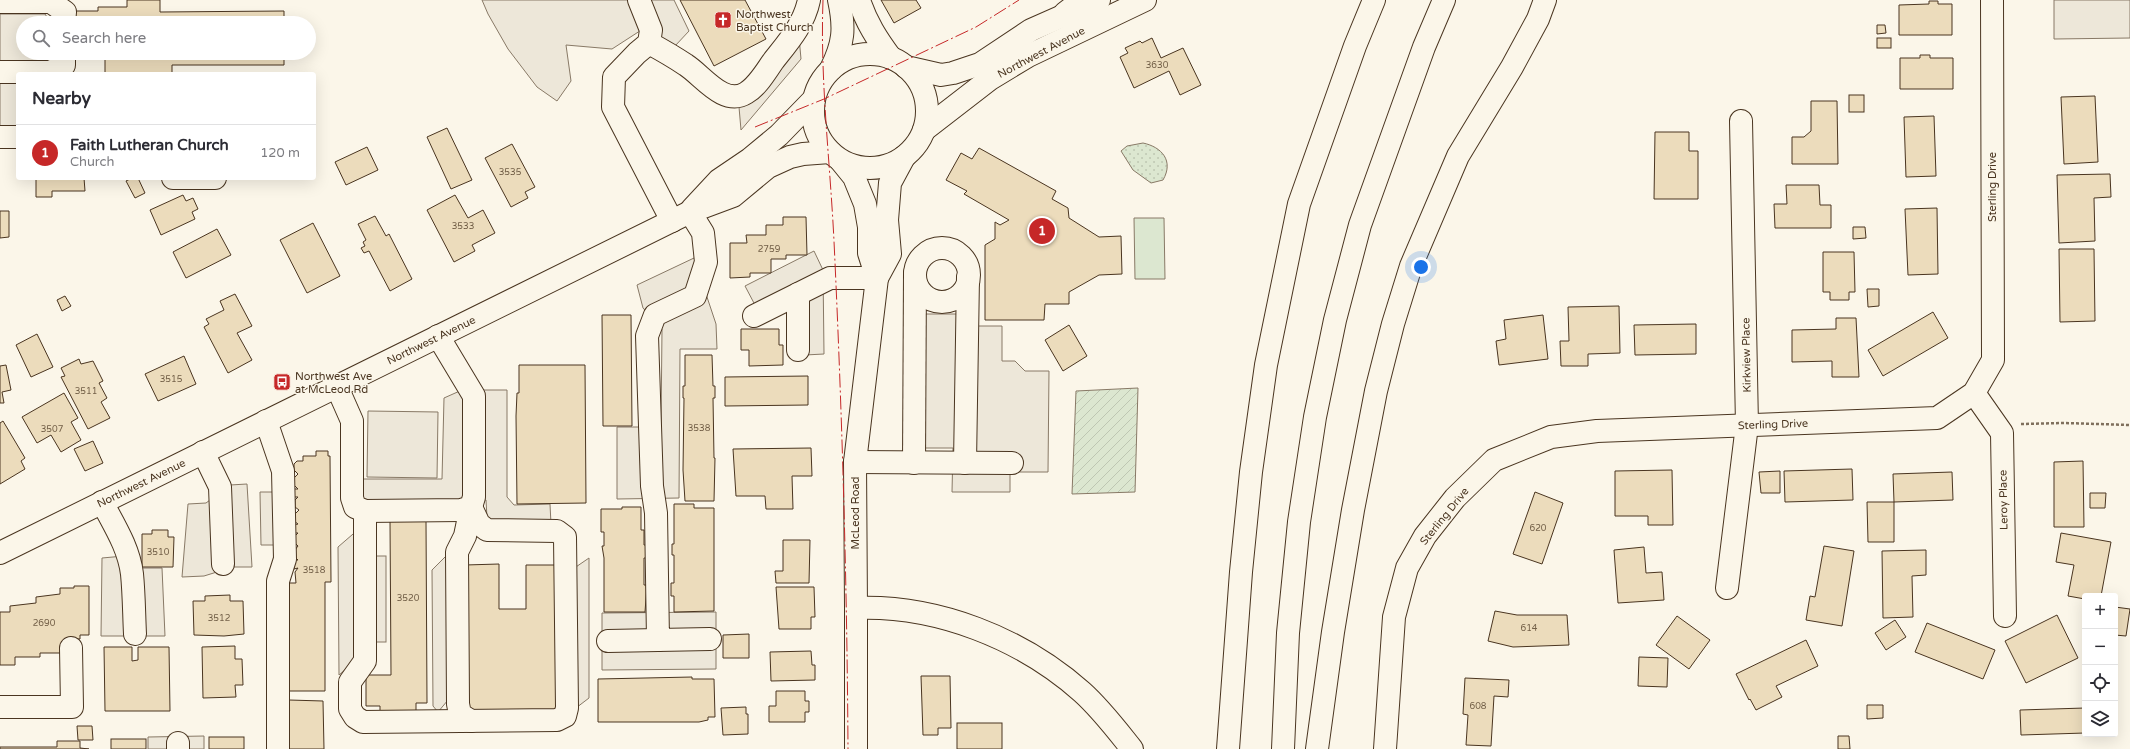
<!DOCTYPE html>
<html lang="en">
<head>
<meta charset="utf-8">
<style>
  :root { --surface:#fff; --page:#f7f7f7; --text:#2b2b33; --muted:#7c7c81; --line:#e1e1e2; --accent:#c62828 }
  body { margin:0; font-family:"Varela Round",sans-serif; background:var(--page); color:var(--text) }
  .controls { position:absolute; right:12px; bottom:12px; display:grid; overflow:hidden; border-radius:4px; box-shadow:0 4px 16px #0002 }
  .controls button { width:36px; height:36px; display:grid; place-items:center; padding:0; border:0; border-bottom:1px solid var(--line); background:var(--surface); color:var(--text); font:20px sans-serif }
  .you { position:absolute; left:1421px; top:267px; width:14px; height:14px; margin:-10px; border:3px solid #fff; border-radius:50%; background:#1a73e8; box-shadow:0 0 0 6px #1a73e833 }
  .badge { display:grid; place-items:center; width:26px; height:26px; border-radius:50%; background:var(--accent); color:#fff; font-size:13px; font-weight:700 }
  .pin { position:absolute; translate:-50% -50%; border:2px solid #fff; box-shadow:0 1px 4px #0006 }
  .list { margin:0; padding:0; list-style:none }
  h2 { display:flex; justify-content:space-between; align-items:center; height:52px; margin:0; padding:0 16px; font-size:17px }
  h2 small { font-size:13px; font-weight:400; color:var(--muted) }
  .list li { display:grid; grid-template-columns:26px 1fr auto; gap:12px; align-items:center; box-sizing:border-box; height:56px; padding:0 16px; border-top:1px solid var(--line) }
  .list b { display:block; font-size:15px; white-space:nowrap }
  .list p { margin:0; font-size:13px; white-space:nowrap; color:var(--muted) }
  .list em { font-size:13px; font-style:normal; color:var(--muted) }
  .icon { flex:none; width:22px; height:22px; fill:none; stroke:currentColor; stroke-width:2; stroke-linecap:round; stroke-linejoin:round }
  .map { position:relative; flex:none; width:2130px; height:749px; overflow:hidden }
  .search { position:absolute; background:var(--surface); box-shadow:0 4px 16px #0002; left:16px; top:16px; width:300px; height:44px; display:flex; align-items:center; gap:10px; box-sizing:border-box; padding:0 14px; border-radius:22px; color:var(--muted); font-size:15px }
  .panel { position:absolute; background:var(--surface); box-shadow:0 4px 16px #0002; left:16px; top:72px; width:300px; height:108px; border-radius:4px }
  .map>svg:first-child { display:block }
</style>
</head>
<body>
<div class="map">
<svg width="2130" height="749" viewBox="0 0 2130 749">
  <defs>
    <pattern id="park-dots" width="8" height="8" patternUnits="userSpaceOnUse"><rect width="8" height="8" fill="#dce7d0"/><path d="M2 2h.1M6 6h.1" fill="none" stroke="#bec7b2" stroke-width="1.8" stroke-linecap="round"/></pattern>
    <pattern id="garden-furrows" width="10" height="10" patternUnits="userSpaceOnUse"><rect width="10" height="10" fill="#dce7d0"/><path d="M-1 1l2-2M0 10L10 0M9 11l2-2" fill="none" stroke="#bec7b2"/></pattern>
  </defs>
  <rect width="100%" height="100%" fill="#fbf6e9"/>
  <!-- grass -->
  <path fill="#dce7d0" stroke="#887966" d="M 1134,218 L 1164,218 L 1165,279 L 1135,279 Z"/>
  <!-- park -->
  <path fill="url(#park-dots)" stroke="#887966" d="M 1143,143 C 1162,147 1174,161 1163,180 L 1151,183 L 1133,170 L 1121,151 L 1127,146 Z"/>
  <!-- garden -->
  <path fill="url(#garden-furrows)" stroke="#887966" d="M 1138,388 L 1135,492 L 1072,494 L 1076,391 Z"/>
  <!-- parking -->
  <g fill="#ede7d9" stroke="#887966">
    <path d="M 482,0 L 633,0 L 637,8 L 652,0 L 674,0 L 689,31 L 675,46 L 646,27 L 612,49 L 566,45 L 571,81 L 557,101 L 537,87 L 508,49 L 488,14 Z"/>
    <path d="M 2054,0 L 2130,0 L 2130,38 L 2054,39 Z"/>
    <path d="M 0,14 L 45,14 L 51,23 L 23,23 L 23,53 L 57,53 L 57,60 L 37,61 L 37,74 L 18,74 L 18,133 L 0,133 Z"/>
    <path d="M 799,37 L 801,59 L 741,130 L 739,107 Z"/>
    <path d="M 814,251 L 823,270 L 824,354 L 805,355 L 805,281 L 755,305 L 745,286 Z"/>
    <path d="M 694,258 L 716,324 L 717,349 L 680,349 L 679,498 L 617,499 L 617,427 L 661,427 L 662,329 L 643,308 L 637,285 Z"/>
    <path d="M 921,314 L 959,314 L 959,326 L 1002,326 L 1002,361 L 1015,361 L 1025,371 L 1049,371 L 1048,472 L 1010,472 L 1010,492 L 952,492 L 953,448 L 921,448 Z"/>
    <path d="M 462,390 L 507,390 L 507,497 L 514,505 L 550,504 L 551,524 L 503,524 L 487,518 L 486,500 L 361,500 L 361,479 L 442,479 L 444,398 Z"/>
    <path d="M 368,411 L 438,412 L 437,478 L 367,477 Z"/>
    <path d="M 247,484 L 252,567 L 233,567 L 204,576 L 182,577 L 188,504 L 206,503 L 230,485 Z"/>
    <path d="M 260,492 L 275,492 L 276,545 L 261,545 Z"/>
    <path d="M 360,528 L 361,656 L 339,675 L 338,547 Z"/>
    <path d="M 452,550 L 453,694 L 438,712 L 433,706 L 432,570 Z"/>
    <path d="M 124,556 L 140,568 L 162,568 L 165,636 L 101,636 L 102,558 Z"/>
    <rect x="373" y="556" width="13" height="86"/>
    <path d="M 589,558 L 589,698 L 572,711 L 570,571 Z"/>
    <path d="M 716,612 L 716,669 L 602,670 L 602,613 Z"/>
    <path d="M 204,736 L 204,749 L 148,749 L 148,737 Z"/>
  </g>
  <!-- building -->
  <g fill="#ecdcbc" stroke="#4a3520">
    <path d="M 127,0 L 160,0 L 160,12 L 284,11 L 284,23 L 75,23 L 75,11 L 98,11 L 98,7 L 127,7 Z"/>
    <path d="M 680,0 L 745,0 L 766,39 L 714,66 Z"/>
    <path d="M 881,0 L 916,0 L 921,8 L 894,23 Z"/>
    <path d="M 1929,1 L 1938,1 L 1938,4 L 1952,4 L 1952,35 L 1899,35 L 1899,5 L 1929,4 Z"/>
    <path d="M 1877,25 L 1885,25 L 1886,33 L 1877,34 Z"/>
    <path d="M 1152,38 L 1161,58 L 1183,48 L 1201,85 L 1180,95 L 1169,71 L 1134,88 L 1120,57 L 1128,53 L 1125,48 L 1140,41 L 1142,43 Z"/>
    <rect x="1877" y="38" width="14" height="10"/>
    <path d="M 105,53 L 284,53 L 284,65 L 172,65 L 172,74 L 105,74 Z"/>
    <path d="M 1920,55 L 1930,55 L 1930,58 L 1953,58 L 1953,89 L 1900,89 L 1900,58 L 1920,58 Z"/>
    <rect x="1849" y="95" width="15" height="17"/>
    <path d="M 2095,96 L 2098,162 L 2064,164 L 2061,97 Z"/>
    <path d="M 1811,101 L 1837,101 L 1838,164 L 1792,164 L 1792,137 L 1804,137 L 1811,131 Z"/>
    <path d="M 1934,116 L 1936,176 L 1906,177 L 1904,117 Z"/>
    <path d="M 447,128 L 472,180 L 451,189 L 427,137 Z"/>
    <path d="M 1655,132 L 1689,132 L 1689,151 L 1698,151 L 1698,199 L 1654,199 Z"/>
    <path d="M 512,144 L 535,187 L 525,192 L 528,198 L 511,207 L 485,158 Z"/>
    <path d="M 367,147 L 378,170 L 346,185 L 335,162 Z"/>
    <path d="M 979,148 L 1056,191 L 1052,199 L 1068,208 L 1069,218 L 1099,237 L 1121,236 L 1122,274 L 1099,275 L 1069,292 L 1069,304 L 1045,304 L 1044,320 L 985,320 L 985,245 L 995,239 L 995,222 L 1000,225 L 1009,220 L 964,194 L 967,191 L 946,180 L 961,153 L 972,159 Z"/>
    <path d="M 2110,174 L 2111,197 L 2094,198 L 2095,241 L 2059,243 L 2057,175 Z"/>
    <path d="M 36,178 L 84,178 L 85,191 L 52,191 L 52,197 L 36,197 Z"/>
    <path d="M 132,178 L 138,178 L 145,193 L 135,198 L 126,181 Z"/>
    <path d="M 1786,185 L 1819,185 L 1820,205 L 1831,205 L 1831,228 L 1775,228 L 1774,204 L 1787,204 Z"/>
    <path d="M 183,195 L 186,201 L 193,198 L 198,209 L 192,212 L 195,219 L 161,235 L 150,210 Z"/>
    <path d="M 455,195 L 468,218 L 483,210 L 495,233 L 472,245 L 475,251 L 454,262 L 427,210 Z"/>
    <path d="M 1937,208 L 1938,274 L 1908,275 L 1905,209 Z"/>
    <path d="M 0,211 L 9,211 L 9,237 L 0,238 Z"/>
    <path d="M 375,216 L 386,236 L 389,234 L 412,279 L 390,291 L 369,251 L 364,253 L 361,248 L 365,246 L 363,242 L 366,240 L 358,224 Z"/>
    <path d="M 783,217 L 806,217 L 807,255 L 786,255 L 786,259 L 771,259 L 771,273 L 750,273 L 750,277 L 730,278 L 730,243 L 747,243 L 746,235 L 766,235 L 766,225 L 783,225 Z"/>
    <path d="M 313,223 L 340,276 L 307,293 L 280,240 Z"/>
    <path d="M 1853,227 L 1865,227 L 1866,238 L 1853,239 Z"/>
    <path d="M 217,229 L 231,255 L 186,278 L 173,252 Z"/>
    <path d="M 2059,249 L 2094,249 L 2095,321 L 2060,322 Z"/>
    <path d="M 1823,252 L 1854,252 L 1855,292 L 1849,292 L 1849,300 L 1830,300 L 1830,292 L 1823,292 Z"/>
    <path d="M 1867,289 L 1879,289 L 1879,306 L 1868,307 Z"/>
    <path d="M 235,294 L 252,326 L 237,333 L 252,360 L 228,373 L 204,327 L 209,324 L 206,319 L 224,310 L 220,301 Z"/>
    <path d="M 65,296 L 71,306 L 62,311 L 57,300 Z"/>
    <path d="M 1619,306 L 1620,353 L 1588,354 L 1588,366 L 1561,366 L 1560,341 L 1569,341 L 1568,307 Z"/>
    <path d="M 1933,312 L 1948,338 L 1883,376 L 1868,350 Z"/>
    <path d="M 602,315 L 631,315 L 632,426 L 603,426 Z"/>
    <path d="M 1543,315 L 1548,359 L 1499,365 L 1496,341 L 1506,339 L 1504,320 Z"/>
    <path d="M 1836,318 L 1856,318 L 1859,377 L 1832,377 L 1832,361 L 1792,362 L 1792,330 L 1836,329 Z"/>
    <path d="M 1696,324 L 1696,354 L 1635,355 L 1634,325 Z"/>
    <path d="M 1069,325 L 1087,356 L 1063,371 L 1045,340 Z"/>
    <path d="M 741,329 L 779,329 L 779,345 L 783,345 L 783,365 L 749,366 L 749,350 L 741,350 Z"/>
    <path d="M 37,334 L 53,367 L 31,377 L 16,345 Z"/>
    <path d="M 685,355 L 712,355 L 713,386 L 715,386 L 715,398 L 713,398 L 714,458 L 715,458 L 714,501 L 685,501 L 683,470 L 684,398 L 683,398 L 683,386 L 685,386 Z"/>
    <path d="M 184,356 L 196,384 L 158,401 L 145,374 Z"/>
    <path d="M 79,359 L 81,364 L 93,361 L 103,381 L 99,383 L 107,398 L 101,402 L 110,418 L 88,429 L 61,377 L 65,376 L 61,368 Z"/>
    <path d="M 6,365 L 11,390 L 2,392 L 4,403 L 0,403 L 0,366 Z"/>
    <path d="M 519,365 L 585,365 L 586,503 L 517,504 L 516,416 L 517,393 L 519,393 Z"/>
    <path d="M 808,376 L 808,405 L 725,406 L 725,377 Z"/>
    <path d="M 64,393 L 78,418 L 71,422 L 81,440 L 61,452 L 51,435 L 37,443 L 22,417 Z"/>
    <path d="M 3,421 L 25,458 L 21,461 L 25,469 L 0,484 L 0,423 Z"/>
    <path d="M 93,441 L 103,463 L 85,471 L 74,449 Z"/>
    <path d="M 811,448 L 812,476 L 792,476 L 793,509 L 766,509 L 765,496 L 736,496 L 733,449 Z"/>
    <path d="M 316,451 L 328,451 L 328,456 L 330,456 L 331,582 L 325,582 L 325,691 L 289,691 L 289,677 L 287,677 L 289,583 L 296,583 L 295,572 L 298,568 L 294,569 L 294,560 L 298,560 L 295,557 L 294,551 L 298,546 L 295,543 L 295,536 L 298,533 L 293,533 L 293,525 L 298,524 L 294,521 L 294,515 L 299,510 L 295,507 L 295,500 L 298,497 L 293,497 L 293,489 L 298,489 L 294,485 L 294,478 L 298,474 L 294,470 L 294,464 L 297,461 L 303,461 L 303,456 L 316,456 Z"/>
    <path d="M 2083,461 L 2084,527 L 2054,527 L 2054,462 Z"/>
    <path d="M 1852,469 L 1853,500 L 1785,502 L 1784,471 Z"/>
    <path d="M 1672,470 L 1673,525 L 1648,525 L 1648,516 L 1615,516 L 1615,471 Z"/>
    <path d="M 1780,471 L 1780,493 L 1761,493 L 1759,472 Z"/>
    <path d="M 1952,472 L 1953,500 L 1894,502 L 1893,474 Z"/>
    <path d="M 1535,492 L 1563,503 L 1542,564 L 1513,554 Z"/>
    <path d="M 2090,493 L 2106,493 L 2105,508 L 2090,508 Z"/>
    <path d="M 1867,502 L 1894,502 L 1894,542 L 1868,542 Z"/>
    <path d="M 674,504 L 694,504 L 694,508 L 714,508 L 714,611 L 674,612 L 674,596 L 671,596 L 671,583 L 674,583 L 674,555 L 672,555 L 672,544 L 674,544 Z"/>
    <path d="M 622,507 L 641,507 L 641,530 L 644,530 L 644,545 L 646,545 L 646,558 L 644,558 L 644,585 L 647,585 L 645,612 L 604,612 L 604,558 L 602,546 L 604,546 L 604,532 L 601,532 L 601,509 L 622,509 Z"/>
    <path d="M 390,521 L 426,521 L 427,703 L 416,703 L 416,716 L 380,716 L 380,706 L 366,706 L 366,675 L 391,675 Z"/>
    <path d="M 152,530 L 168,530 L 168,537 L 174,537 L 173,567 L 142,567 L 142,534 L 152,534 Z"/>
    <path d="M 2061,533 L 2111,542 L 2101,596 L 2085,596 L 2085,599 L 2068,596 L 2074,565 L 2056,562 Z"/>
    <path d="M 783,540 L 810,540 L 809,583 L 776,583 L 775,571 L 783,571 Z"/>
    <path d="M 1824,546 L 1854,551 L 1842,626 L 1806,620 L 1810,596 L 1815,597 Z"/>
    <path d="M 1644,547 L 1646,573 L 1662,572 L 1664,600 L 1618,603 L 1614,550 Z"/>
    <path d="M 1926,550 L 1926,575 L 1912,576 L 1913,617 L 1883,618 L 1882,551 Z"/>
    <path d="M 499,564 L 499,609 L 526,609 L 526,565 L 558,565 L 560,710 L 467,711 L 465,565 Z"/>
    <path d="M 74,586 L 89,586 L 89,635 L 80,635 L 80,639 L 65,639 L 65,653 L 40,653 L 40,657 L 15,657 L 15,665 L 0,665 L 0,612 L 10,612 L 10,606 L 36,603 L 36,597 L 60,594 L 60,588 L 74,588 Z"/>
    <path d="M 776,587 L 814,587 L 815,617 L 811,617 L 811,629 L 779,629 Z"/>
    <path d="M 230,595 L 230,601 L 243,601 L 244,634 L 224,636 L 194,635 L 193,601 L 205,601 L 205,596 Z"/>
    <path d="M 2115,607 L 2130,609 L 2126,636 L 2115,635 Z"/>
    <path d="M 1495,611 L 1517,615 L 1567,615 L 1569,645 L 1513,647 L 1488,641 Z"/>
    <path d="M 2057,615 L 2078,658 L 2026,683 L 2005,641 Z"/>
    <path d="M 1677,616 L 1710,640 L 1689,669 L 1656,645 Z"/>
    <path d="M 1895,620 L 1906,637 L 1886,650 L 1875,633 Z"/>
    <path d="M 1927,623 L 1995,650 L 1983,679 L 1915,652 Z"/>
    <path d="M 749,634 L 749,658 L 723,658 L 723,635 Z"/>
    <path d="M 1806,640 L 1818,666 L 1776,686 L 1782,697 L 1756,710 L 1750,699 L 1749,700 L 1736,674 Z"/>
    <path d="M 235,646 L 235,659 L 242,659 L 243,685 L 235,685 L 236,697 L 203,698 L 202,647 Z"/>
    <path d="M 104,647 L 132,647 L 132,661 L 138,660 L 138,647 L 169,647 L 170,711 L 105,711 Z"/>
    <path d="M 811,651 L 812,665 L 815,665 L 815,680 L 771,681 L 770,652 Z"/>
    <path d="M 1639,657 L 1668,658 L 1667,687 L 1638,686 Z"/>
    <path d="M 921,676 L 950,676 L 951,728 L 938,728 L 938,735 L 923,735 Z"/>
    <path d="M 692,677 L 692,679 L 714,679 L 715,717 L 708,717 L 708,720 L 699,722 L 598,722 L 598,679 Z"/>
    <path d="M 1465,678 L 1509,680 L 1508,697 L 1494,696 L 1491,746 L 1466,745 L 1468,715 L 1463,714 Z"/>
    <path d="M 776,691 L 805,691 L 805,701 L 809,701 L 809,712 L 805,712 L 805,722 L 769,722 L 769,706 L 776,706 Z"/>
    <path d="M 289,700 L 323,701 L 324,749 L 289,749 Z"/>
    <path d="M 1867,705 L 1883,705 L 1883,718 L 1867,719 Z"/>
    <path d="M 746,707 L 746,714 L 748,714 L 748,734 L 723,735 L 721,708 Z"/>
    <path d="M 2085,708 L 2085,733 L 2021,735 L 2020,710 Z"/>
    <rect x="957" y="723" width="45" height="26"/>
    <path d="M 77,726 L 92,726 L 93,740 L 78,740 Z"/>
    <path d="M 1838,736 L 1849,736 L 1850,749 L 1838,749 Z"/>
    <rect x="209" y="737" width="35" height="12"/>
    <rect x="111" y="739" width="35" height="10"/>
    <path d="M 57,741 L 80,741 L 80,748 L 89,749 L 0,749 L 0,747 L 57,747 Z"/>
  </g>
  <g fill="none" stroke-linecap="round" stroke-linejoin="round">
    <defs>
      <g id="minor">
        <path d="M 639,0 L 651,30 L 649,43 L 637,53 L 614,77 L 613,107 L 672,221"/>
        <path d="M 859,0 C 866,22 877,39 891,58"/>
        <path d="M 0,2 L 51,2 L 65,12 L 64,23"/>
        <path d="M 649,43 C 662,50 674,57 686,65 C 702,75 724,107 746,93 C 758,86 766,71 774,60 C 789,41 804,24 809,0"/>
        <path d="M 831,69 C 844,43 845,28 839,0"/>
        <path d="M 0,72 L 50,72 L 64,65 L 64,53"/>
        <path d="M 0,137 L 18,137"/>
        <path d="M 173,178 L 215,178"/>
        <path d="M 690,212 L 703,233 L 706,262 L 695,296 L 655,315 L 647,336 L 652,486 L 656,513 L 658,640 L 710,639"/>
        <circle cx="942" cy="275" r="27"/>
        <path d="M 798,294 L 798,350"/>
        <path d="M 754,316 L 830,278 L 877,278"/>
        <path d="M 337,387 L 352,421 L 352,498 L 355,507 L 365,511 L 461,510 L 471,507 L 474,497 L 474,396 L 438,336"/>
        <path d="M 1974,393 L 2002,433 L 2005,616"/>
        <path d="M 266,421 L 283,471 L 285,559 L 278,581 L 278,749"/>
        <path d="M 203,452 L 220,487 L 223,564"/>
        <path d="M 855,462 L 1012,463"/>
        <path d="M 914,463 L 915,273"/>
        <path d="M 965,463 L 968,277"/>
        <path d="M 102,502 C 114,525 129,548 132,574 C 134,594 134,614 135,634"/>
        <path d="M 471,507 L 465,536 L 457,552 L 458,704 L 460,714 L 471,721"/>
        <path d="M 365,511 L 365,661 L 350,682 L 350,709 L 355,717 L 363,722 L 557,720 L 565,716 L 567,708 L 565,537 L 557,531 L 487,530 L 479,524 L 471,507"/>
        <path d="M 1727,588 L 1747,425 L 1741,121"/>
        <path d="M 856,608 L 856,749"/>
        <path d="M 608,641 L 658,640"/>
        <path d="M 0,707 L 72,707 L 71,648"/>
        <path d="M 178,743 L 178,749"/>
        <path d="M 1385,749 L 1394,617 L 1407,568 L 1425,536 L 1455,498 L 1494,460 L 1551,437 L 1597,431 L 1937,418 L 1974,393 L 1993,360 L 1992,0"/>
      </g>
      <g id="major">
        <circle cx="870" cy="111" r="57"/>
        <path d="M 906,67 L 941,75 L 953,73 L 980,64 L 1031,30 L 1099,0"/>
        <path d="M 924,130 L 990,79 L 1028,56 L 1145,0"/>
        <path d="M 841,161 L 854,177 L 865,204 L 869,227 L 869,253 L 877,278"/>
        <path d="M 692,209 L 719,180 L 750,159 L 779,135 L 814,99"/>
        <path d="M 0,553 L 690,212 L 733,196 L 768,167 L 790,157 L 803,154 L 830,152"/>
        <path d="M 856,608 L 855,462 L 877,278 L 890,254 L 887,220 L 890,183 L 904,157"/>
      </g>
      <g id="highway">
        <path d="M 1065,13 L 1082,0"/>
        <path d="M 856,608 C 937,605 1021,638 1082,692 C 1101,709 1116,729 1132,749"/>
        <path d="M 1228,749 L 1241,572 L 1251,472 L 1266,365 L 1299,204 L 1355,46 L 1374,0"/>
        <path d="M 1283,749 L 1288,633 L 1299,522 L 1315,417 L 1335,320 L 1360,225 L 1424,47 L 1444,0"/>
        <path d="M 1317,749 L 1333,632 L 1353,510 L 1376,391 L 1393,324 L 1411,266 L 1458,156 L 1512,67 L 1538,19 L 1545,0"/>
      </g>
    </defs>
    <!-- minor casing -->
    <use href="#minor" stroke="#4a3520" stroke-width="24"/>
    <!-- major casing -->
    <use href="#major" stroke="#4a3520" stroke-width="24"/>
    <!-- highway casing -->
    <use href="#highway" stroke="#4a3520" stroke-width="24"/>
    <!-- path -->
    <path stroke="#7f6f5c" stroke-width="2.5" stroke-dasharray="3 2" stroke-linecap="butt" d="M 2021,424 L 2064,423 L 2130,425"/>
    <!-- minor -->
    <use href="#minor" stroke="#fbf6e9" stroke-width="22"/>
    <!-- major -->
    <use href="#major" stroke="#fbf6e9" stroke-width="22"/>
    <!-- highway -->
    <use href="#highway" stroke="#fbf6e9" stroke-width="22"/>
    <!-- power -->
    <g stroke="#c62828" stroke-width="1" stroke-dasharray="14 3 2 3" stroke-linecap="butt">
      <path d="M 823,0 C 820,81 830,160 834,241 C 842,410 847,580 848,749"/>
      <path d="M 755,127 L 824,99 L 976,27 L 1019,0"/>
    </g>
  </g>
  <!-- icons -->
  <defs>
    <symbol id="church-square" viewBox="-11 -11 22 22"><rect x="-9" y="-9" width="18" height="18" rx="4" fill="#c62828" stroke="#fbf6e9"/><path d="M-1.2-6h2.4v3.5h3.3v2.4h-3.3V6h-2.4V-.1h-3.3v-2.4h3.3Z" fill="#fff"/></symbol>
    <symbol id="bus-square" viewBox="-11 -11 22 22"><rect x="-9" y="-9" width="18" height="18" rx="4" fill="#c62828" stroke="#fbf6e9"/><path d="M-5-6H5V4H4V6H2V4H-2V6H-4V4H-5ZM-3.5-4V0h7V-4ZM-3.5 1.2v1.5H-2V1.2ZM2 1.2v1.5H3.5V1.2Z" fill="#fff"/></symbol>
  </defs>
  <g fill-rule="evenodd">
    <use href="#church-square" x="713" y="10" width="20" height="20"/>
    <use href="#bus-square" x="272" y="372" width="20" height="20"/>
  </g>
  <g text-anchor="middle" stroke-width="3" stroke-linejoin="round" paint-order="stroke">
    <!-- number labels -->
    <g font-size="9" fill="#725f47">
      <text x="1157" y="68">3630</text>
      <text x="510" y="175">3535</text>
      <text x="463" y="229">3533</text>
      <text x="769" y="252">2759</text>
      <text x="171" y="382">3515</text>
      <text x="86" y="394">3511</text>
      <text x="699" y="431">3538</text>
      <text x="52" y="432">3507</text>
      <text x="1538" y="531">620</text>
      <text x="158" y="555">3510</text>
      <text x="314" y="573">3518</text>
      <text x="408" y="601">3520</text>
      <text x="219" y="621">3512</text>
      <text x="44" y="626">2690</text>
      <text x="1529" y="631">614</text>
      <text x="1478" y="709">608</text>
    </g>
    <!-- poi labels -->
    <g font-size="11" fill="#4a3520" stroke="#fbf6e9" text-anchor="start">
      <text x="736" y="18">Northwest<tspan x="736" dy="13">Baptist Church</tspan></text>
      <text x="295" y="380">Northwest Ave<tspan x="295" dy="13">at McLeod Rd</tspan></text>
    </g>
    <!-- street labels -->
    <g font-size="11" fill="#4a3520" stroke="#fbf6e9">
      <text transform="translate(1041 52) rotate(-28)" y="4">Northwest Avenue</text>
      <text transform="translate(1992 187) rotate(-90)" y="4">Sterling Drive</text>
      <text transform="translate(431 340) rotate(-26)" y="4">Northwest Avenue</text>
      <text transform="translate(1746 355) rotate(-91)" y="4">Kirkview Place</text>
      <text transform="translate(1773 424) rotate(-2)" y="4">Sterling Drive</text>
      <text transform="translate(141 483) rotate(-26)" y="4">Northwest Avenue</text>
      <text transform="translate(2003 500) rotate(-91)" y="4">Leroy Place</text>
      <text transform="translate(855 513) rotate(-90)" y="4">McLeod Road</text>
      <text transform="translate(1444 516) rotate(-51)" y="4">Sterling Drive</text>
    </g>
  </g>
</svg>
<div class="controls">
<button>+</button>
<button>−</button>
<button><svg class="icon" aria-label="locate" viewBox="0 0 24 24"><circle cx="12" cy="12" r="6"/><path d="M12 2v4M12 18v4M2 12h4M18 12h4"/></svg></button>
<button><svg class="icon" aria-label="layers" viewBox="0 0 24 24"><path d="M12 4l9 5-9 5-9-5zM3 14l9 5 9-5"/></svg></button>
</div>
<div class="you"></div>
<div class="pin badge" style="left:1042px;top:231px">1</div>
<div class="search"><svg class="icon" aria-label="search" viewBox="0 0 24 24"><circle cx="10" cy="10" r="6"/><path d="M15 15l6 6"/></svg>Search here</div>
<section class="panel">
<h2>Nearby<small></small></h2>
<ul class="list">
<li><span class="badge">1</span><div><b>Faith Lutheran Church</b><p>Church</p></div><em>120 m</em></li>
</ul>
</section>
</div>
</body>
</html>
